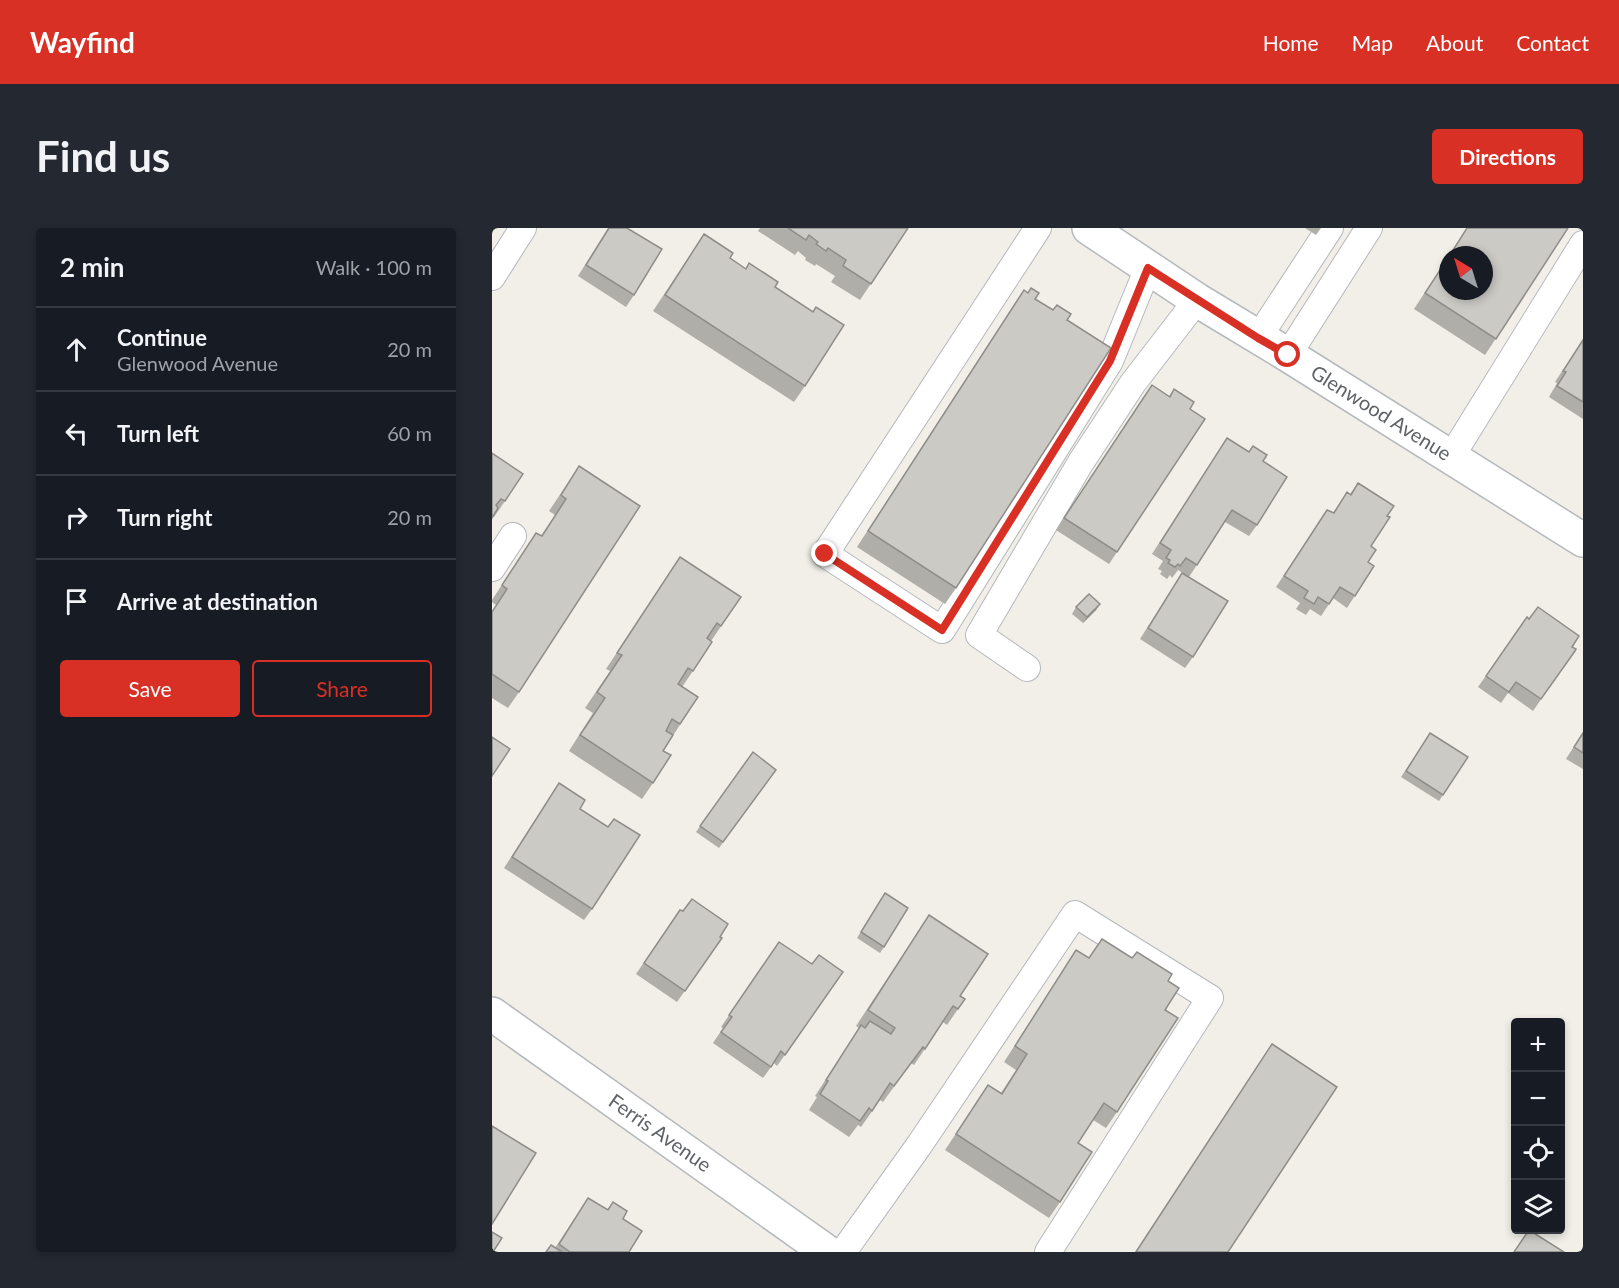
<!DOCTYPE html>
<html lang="en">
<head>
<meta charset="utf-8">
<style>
  :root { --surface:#171b24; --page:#242831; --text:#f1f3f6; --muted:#9ea1a6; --line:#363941; --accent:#d93025 }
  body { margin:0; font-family:Lato,sans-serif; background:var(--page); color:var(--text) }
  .controls { position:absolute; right:18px; bottom:18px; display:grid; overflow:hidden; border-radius:6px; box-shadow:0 3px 9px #0003 }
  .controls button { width:54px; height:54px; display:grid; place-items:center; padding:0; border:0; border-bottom:2px solid var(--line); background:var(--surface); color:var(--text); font:30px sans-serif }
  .compass { position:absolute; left:947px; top:18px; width:54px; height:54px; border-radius:50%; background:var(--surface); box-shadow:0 3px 9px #0003; rotate:322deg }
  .stop { position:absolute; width:18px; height:18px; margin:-14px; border:4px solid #d93025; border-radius:50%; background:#fff }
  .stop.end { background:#d93025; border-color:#fff; box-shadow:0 2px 6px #0008 }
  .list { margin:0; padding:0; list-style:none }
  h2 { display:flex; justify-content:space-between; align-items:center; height:78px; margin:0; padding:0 24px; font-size:26px }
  h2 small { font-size:20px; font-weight:400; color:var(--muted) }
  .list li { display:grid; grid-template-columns:39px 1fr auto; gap:18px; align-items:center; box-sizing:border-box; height:84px; padding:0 24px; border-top:2px solid var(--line) }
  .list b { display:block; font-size:22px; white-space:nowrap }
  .list p { margin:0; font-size:20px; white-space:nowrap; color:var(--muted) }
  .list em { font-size:20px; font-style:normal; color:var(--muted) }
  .actions { display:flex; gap:12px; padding:18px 24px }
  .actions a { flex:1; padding:14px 0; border:2px solid var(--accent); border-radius:6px; text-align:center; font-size:21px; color:var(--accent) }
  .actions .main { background:var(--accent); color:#fff }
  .icon { flex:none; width:33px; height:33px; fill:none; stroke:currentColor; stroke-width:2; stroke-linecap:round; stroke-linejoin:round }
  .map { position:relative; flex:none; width:1091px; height:1024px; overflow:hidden; border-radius:6px }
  header { display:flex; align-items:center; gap:36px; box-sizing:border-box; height:84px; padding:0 30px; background:var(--accent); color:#fff }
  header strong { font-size:28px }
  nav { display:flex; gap:33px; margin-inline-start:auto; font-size:21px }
  .intro { display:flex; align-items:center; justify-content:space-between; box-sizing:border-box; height:144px; padding:0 36px }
  h1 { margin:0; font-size:42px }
  .button { padding:15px 27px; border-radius:6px; background:var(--accent); color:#fff; font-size:21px; font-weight:700 }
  main { display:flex; gap:36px; padding:0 36px }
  aside { flex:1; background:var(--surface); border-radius:6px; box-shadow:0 3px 9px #0003 }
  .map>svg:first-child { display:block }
</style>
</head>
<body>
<header>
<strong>Wayfind</strong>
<nav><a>Home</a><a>Map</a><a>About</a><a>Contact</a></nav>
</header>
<div class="intro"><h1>Find us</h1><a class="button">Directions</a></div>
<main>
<aside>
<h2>2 min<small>Walk · 100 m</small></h2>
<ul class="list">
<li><svg class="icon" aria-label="ahead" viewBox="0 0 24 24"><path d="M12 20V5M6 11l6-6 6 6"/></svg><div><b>Continue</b><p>Glenwood Avenue</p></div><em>20 m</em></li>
<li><svg class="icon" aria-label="left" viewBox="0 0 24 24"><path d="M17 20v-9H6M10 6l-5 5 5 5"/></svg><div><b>Turn left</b></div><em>60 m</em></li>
<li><svg class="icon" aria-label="right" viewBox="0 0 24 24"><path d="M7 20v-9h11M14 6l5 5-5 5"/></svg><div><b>Turn right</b></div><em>20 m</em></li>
<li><svg class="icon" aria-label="arrive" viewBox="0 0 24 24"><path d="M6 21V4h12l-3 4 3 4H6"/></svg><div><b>Arrive at destination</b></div></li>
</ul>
<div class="actions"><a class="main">Save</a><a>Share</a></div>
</aside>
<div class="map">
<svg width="1091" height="1024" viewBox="0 0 1091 1024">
  <rect width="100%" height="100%" fill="#f1efe8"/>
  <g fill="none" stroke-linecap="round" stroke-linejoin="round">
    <defs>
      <g id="lane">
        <path d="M 546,0 L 333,326 L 450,402 L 618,133 L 656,40"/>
        <path d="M 0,49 L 31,0"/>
        <path d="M 766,110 L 838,0"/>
        <path d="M 796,127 L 877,0"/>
        <path d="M 959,229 L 1091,16"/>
        <path d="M 0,340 L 21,308"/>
        <path d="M 535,440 L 487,407 L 589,234 L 641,155 L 705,72"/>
        <path d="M 351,1024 L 428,916 L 583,686 L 718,770 L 556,1024"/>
      </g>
      <g id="street">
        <path d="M 597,0 L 705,72 L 796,127 L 1091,312"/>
        <path d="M 0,786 L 335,1024"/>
      </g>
    </defs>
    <!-- lane casing -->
    <use href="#lane" stroke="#b5b8bc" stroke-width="28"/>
    <!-- street casing -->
    <use href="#street" stroke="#b5b8bc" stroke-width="36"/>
    <!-- lane -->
    <use href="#lane" stroke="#fff" stroke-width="26"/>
    <!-- street -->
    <use href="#street" stroke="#fff" stroke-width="33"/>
  </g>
  <!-- wall -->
  <g fill="#afaea9">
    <path d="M 116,0 L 135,0 L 142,67 L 134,79 L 86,48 Z"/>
    <path d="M 268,0 L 416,0 L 368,72 L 339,54 L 343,48 L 324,36 L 323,38 L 313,32 L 314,30 L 306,23 L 303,27 L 266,3 Z"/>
    <path d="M 813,0 L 829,0 L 824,7 Z"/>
    <path d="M 975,0 L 1076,0 L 993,127 L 922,81 L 956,29 L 956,63 L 992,27 L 957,27 Z"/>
    <path d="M 212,6 L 238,30 L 253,41 L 257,35 L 283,59 L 313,158 L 302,174 L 161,83 Z"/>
    <path d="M 539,60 L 543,71 L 575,92 L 464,360 L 453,376 L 365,319 L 521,78 L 532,62 L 535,65 Z"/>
    <path d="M 1091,111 L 1091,191 L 1057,169 L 1065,155 L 1063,154 Z"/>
    <path d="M 682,161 L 698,181 L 625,324 L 617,336 L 564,302 L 652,168 L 677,168 Z"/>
    <path d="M 735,210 L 771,233 L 765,297 L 757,308 L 733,294 L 697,349 L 686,342 L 680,350 L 678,347 L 675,351 L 668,346 L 670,343 L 666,341 L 671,333 L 660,326 Z"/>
    <path d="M 0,225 L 13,273 L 2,289 L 1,288 Z"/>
    <path d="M 87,238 L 27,464 L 16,480 L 0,470 L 0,383 L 4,377 L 0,374 L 0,372 L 44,305 L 49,308 L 63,287 L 57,283 Z"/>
    <path d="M 866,255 L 895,288 L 879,318 L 876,334 L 882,338 L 855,380 L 841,370 L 829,388 L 818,381 L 814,387 L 804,381 L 808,375 L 784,359 L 835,282 L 841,285 L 855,264 L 858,266 Z"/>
    <path d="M 188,329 L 249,369 L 219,413 L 201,443 L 190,459 L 206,469 L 171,523 L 161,555 L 150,571 L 77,523 L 101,485 L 93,480 L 118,443 L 114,441 Z"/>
    <path d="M 690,345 L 701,429 L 693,440 L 648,411 Z"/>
    <path d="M 608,376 L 604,382 L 591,395 L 580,386 L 584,379 Z"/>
    <path d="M 1035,389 L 1084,421 L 1041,483 L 1016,465 L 1009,475 L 986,459 Z"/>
    <path d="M 1091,504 L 1091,541 L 1074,531 Z"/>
    <path d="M 938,505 L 976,529 L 947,573 L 909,549 Z"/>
    <path d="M 261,524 L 284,542 L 227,620 L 204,604 Z"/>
    <path d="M 67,555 L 88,581 L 100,681 L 92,692 L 12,640 Z"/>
    <path d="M 389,671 L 392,719 L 388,725 L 365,710 Z"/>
    <path d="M 188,682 L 230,710 L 185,774 L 144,746 Z"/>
    <path d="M 437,687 L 468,768 L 473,771 L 455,797 L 451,794 L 422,837 L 419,835 L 391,874 L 388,872 L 369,899 L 366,897 L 357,909 L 317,882 L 325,869 L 323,868 L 367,800 L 364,798 Z"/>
    <path d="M 287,714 L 320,736 L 351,744 L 285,838 L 282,835 L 271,850 L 221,815 L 231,800 L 229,799 Z"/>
    <path d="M 584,722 L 596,730 L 676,753 L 673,782 L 625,884 L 614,900 L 601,892 L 586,915 L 568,974 L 557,990 L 453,922 L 496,857 L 509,865 L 524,842 L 512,834 Z"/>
    <path d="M 780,816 L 736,1024 L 643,1024 L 769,832 Z"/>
    <path d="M 96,970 L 115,982 L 121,974 L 131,991 L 137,1024 L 54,1024 L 63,1020 Z"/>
  </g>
  <!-- shaded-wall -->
  <path fill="#8f8d8a" d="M 608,376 L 604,382 L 591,395 L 595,389 Z"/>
  <!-- building -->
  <g fill="#cccac5" stroke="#8f8d8a" stroke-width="1.5">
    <path d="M 117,0 L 135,0 L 170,21 L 142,67 L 94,37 Z"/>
    <path d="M 296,0 L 416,0 L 379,56 L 351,38 L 354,32 L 336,20 L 334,23 L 324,16 L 326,14 L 317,7 L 314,12 Z"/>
    <path d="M 975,0 L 1076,0 L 1004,111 L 933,65 L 956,30 L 956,63 L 992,63 L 992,27 L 958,27 Z"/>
    <path d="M 212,6 L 241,25 L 238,30 L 254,41 L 257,35 L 286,54 L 283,59 L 321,84 L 324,79 L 352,97 L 313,158 L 173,67 Z"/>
    <path d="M 539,60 L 547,65 L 543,71 L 561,82 L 565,77 L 579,86 L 575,92 L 619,120 L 464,360 L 376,303 L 532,62 L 536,65 Z"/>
    <path d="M 1091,112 L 1091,174 L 1065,158 L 1074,144 L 1071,143 Z"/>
    <path d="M 660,157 L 678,169 L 682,161 L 702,174 L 698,181 L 713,191 L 625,324 L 572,290 Z"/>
    <path d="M 735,210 L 757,224 L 761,218 L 775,227 L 771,233 L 795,249 L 765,297 L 740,282 L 705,337 L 694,330 L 688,338 L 686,336 L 683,339 L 676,335 L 678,332 L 674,330 L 679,322 L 668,315 Z"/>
    <path d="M 0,225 L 31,246 L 13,273 L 9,271 L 4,277 L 6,280 L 0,290 Z"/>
    <path d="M 87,238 L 148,278 L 27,464 L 0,446 L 0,384 L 15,361 L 10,357 L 44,305 L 50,308 L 74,271 L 69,267 Z"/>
    <path d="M 866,255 L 902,278 L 895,288 L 898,289 L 879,318 L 884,322 L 876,334 L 882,338 L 863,368 L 848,359 L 837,376 L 826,369 L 822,376 L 812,370 L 816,363 L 792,348 L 835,282 L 842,285 L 855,264 L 859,267 Z"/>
    <path d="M 188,329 L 249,369 L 229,398 L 225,395 L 215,410 L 220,414 L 201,443 L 196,440 L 186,456 L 206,469 L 188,496 L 180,491 L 174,503 L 181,507 L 171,523 L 179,527 L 161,555 L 88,507 L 113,470 L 105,464 L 130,427 L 125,425 Z"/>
    <path d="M 690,345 L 736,373 L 701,429 L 656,400 Z"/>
    <path d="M 597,366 L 608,376 L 595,389 L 584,379 Z"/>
    <path d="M 1046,379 L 1087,408 L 1080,419 L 1084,421 L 1083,423 L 1049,471 L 1024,454 L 1017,464 L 994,448 L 1035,389 L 1037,391 Z"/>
    <path d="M 938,505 L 976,529 L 951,567 L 914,543 Z"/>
    <path d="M 1091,505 L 1091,525 L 1082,519 Z"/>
    <path d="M 0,509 L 18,521 L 0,548 Z"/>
    <path d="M 261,524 L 284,542 L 231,614 L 208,598 Z"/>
    <path d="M 67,555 L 93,572 L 88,581 L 116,599 L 122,591 L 148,607 L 100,681 L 20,629 Z"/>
    <path d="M 393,665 L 416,680 L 392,719 L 369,704 Z"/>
    <path d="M 200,671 L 236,696 L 228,709 L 230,710 L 193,763 L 152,735 L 188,682 L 191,683 Z"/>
    <path d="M 437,687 L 496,726 L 468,768 L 473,771 L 466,781 L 461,778 L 433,821 L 431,819 L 402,858 L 398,855 L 380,883 L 377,880 L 368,893 L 328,866 L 336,853 L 334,852 L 369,797 L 373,800 L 378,793 L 399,806 L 403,800 L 376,782 Z"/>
    <path d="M 610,711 L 640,730 L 645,724 L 680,746 L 676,753 L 687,760 L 673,782 L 686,790 L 625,884 L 612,875 L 586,915 L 600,924 L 568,974 L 464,906 L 496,857 L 510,866 L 535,826 L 523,818 L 584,722 L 597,730 Z"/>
    <path d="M 287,714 L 320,736 L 327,727 L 351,744 L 293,827 L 289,823 L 279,839 L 229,804 L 240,789 L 237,787 Z"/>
    <path d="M 780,816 L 845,859 L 736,1024 L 644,1024 Z"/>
    <path d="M 0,898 L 44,925 L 0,996 Z"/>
    <path d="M 96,970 L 116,982 L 121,974 L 135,983 L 131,991 L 150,1003 L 137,1024 L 78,1024 L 67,1016 Z"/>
    <path d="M 1037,1002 L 1072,1024 L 1022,1024 Z"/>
    <path d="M 0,1004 L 10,1010 L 1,1024 L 0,1024 Z"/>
    <path d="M 59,1017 L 70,1024 L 54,1024 Z"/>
  </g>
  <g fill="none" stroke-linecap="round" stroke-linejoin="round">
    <!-- route -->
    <path stroke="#d93025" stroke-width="8" d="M 333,326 L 450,402 L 618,133 L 656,40 L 766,110 L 796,127"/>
  </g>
  <g text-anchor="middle" stroke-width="4.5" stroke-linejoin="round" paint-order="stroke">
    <!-- street labels -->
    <g font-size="20" fill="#5f6368" stroke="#fff">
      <text transform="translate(889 185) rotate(32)" y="7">Glenwood Avenue</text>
      <text transform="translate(168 905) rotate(35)" y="7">Ferris Avenue</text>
    </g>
  </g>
</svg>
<div class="controls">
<button>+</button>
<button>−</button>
<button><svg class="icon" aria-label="locate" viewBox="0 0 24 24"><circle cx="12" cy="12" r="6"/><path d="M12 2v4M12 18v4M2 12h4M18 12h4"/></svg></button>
<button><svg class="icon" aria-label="layers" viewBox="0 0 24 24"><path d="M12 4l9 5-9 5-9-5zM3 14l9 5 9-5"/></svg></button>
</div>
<svg class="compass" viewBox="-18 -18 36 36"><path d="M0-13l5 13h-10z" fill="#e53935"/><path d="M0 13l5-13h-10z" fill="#9ea1a6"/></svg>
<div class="stop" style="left:796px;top:127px"></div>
<div class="stop end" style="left:333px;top:326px"></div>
</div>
</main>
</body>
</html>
